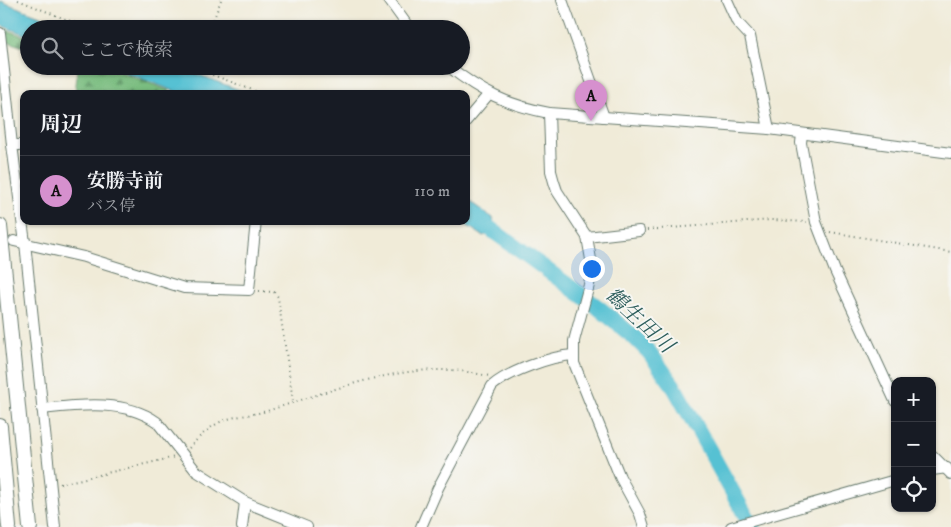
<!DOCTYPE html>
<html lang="ja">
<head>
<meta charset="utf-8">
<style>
  :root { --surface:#171b24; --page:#20242c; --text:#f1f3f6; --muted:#9ea1a6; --line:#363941; --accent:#d690ce }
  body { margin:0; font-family:"IM FELL DW Pica","Noto Serif JP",serif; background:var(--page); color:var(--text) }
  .controls { position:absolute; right:15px; bottom:15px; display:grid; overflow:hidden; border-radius:10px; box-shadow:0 1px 4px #0004 }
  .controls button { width:45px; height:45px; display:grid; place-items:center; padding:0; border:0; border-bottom:1px solid var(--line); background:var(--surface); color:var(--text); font:25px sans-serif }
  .you { position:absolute; left:591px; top:268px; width:18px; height:18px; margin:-12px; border:4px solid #fff; border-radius:50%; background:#1a73e8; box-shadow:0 0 0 8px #1a73e833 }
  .badge { display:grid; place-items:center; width:32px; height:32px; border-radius:50%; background:var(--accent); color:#111; font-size:16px; font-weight:700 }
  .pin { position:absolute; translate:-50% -41px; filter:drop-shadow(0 1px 2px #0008) }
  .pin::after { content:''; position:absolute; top:26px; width:18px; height:15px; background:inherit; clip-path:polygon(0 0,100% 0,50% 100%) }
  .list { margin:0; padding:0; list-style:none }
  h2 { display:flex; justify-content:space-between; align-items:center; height:65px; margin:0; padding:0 20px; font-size:21px }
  h2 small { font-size:16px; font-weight:400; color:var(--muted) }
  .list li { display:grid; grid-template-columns:32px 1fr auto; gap:15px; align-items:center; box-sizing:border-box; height:70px; padding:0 20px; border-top:1px solid var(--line) }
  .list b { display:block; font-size:19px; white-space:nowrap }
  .list p { margin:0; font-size:16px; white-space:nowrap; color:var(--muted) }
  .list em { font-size:16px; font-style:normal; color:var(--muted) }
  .icon { flex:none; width:28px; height:28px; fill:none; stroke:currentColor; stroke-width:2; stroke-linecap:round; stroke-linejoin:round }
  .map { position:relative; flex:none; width:951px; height:527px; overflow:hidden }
  .search { position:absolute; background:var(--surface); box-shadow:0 1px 4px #0004; left:20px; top:20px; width:450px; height:55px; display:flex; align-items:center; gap:12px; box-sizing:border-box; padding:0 18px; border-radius:28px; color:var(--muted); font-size:19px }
  .panel { position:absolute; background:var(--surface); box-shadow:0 1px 4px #0004; left:20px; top:90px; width:450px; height:135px; border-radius:10px }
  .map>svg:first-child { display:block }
</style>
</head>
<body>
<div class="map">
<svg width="951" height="527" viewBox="0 0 951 527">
  <defs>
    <pattern id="forest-firs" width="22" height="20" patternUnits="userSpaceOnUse" patternTransform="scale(1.25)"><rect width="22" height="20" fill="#7abd80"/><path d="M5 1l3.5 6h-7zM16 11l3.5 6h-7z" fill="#639b6a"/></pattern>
  </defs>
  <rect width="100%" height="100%" fill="#f6f6f2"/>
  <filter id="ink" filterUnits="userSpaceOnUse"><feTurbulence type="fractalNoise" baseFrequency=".02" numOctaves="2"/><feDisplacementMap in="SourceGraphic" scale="10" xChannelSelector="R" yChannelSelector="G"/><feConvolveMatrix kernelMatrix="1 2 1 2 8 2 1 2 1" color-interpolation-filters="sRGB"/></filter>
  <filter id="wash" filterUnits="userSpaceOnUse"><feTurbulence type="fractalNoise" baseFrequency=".0096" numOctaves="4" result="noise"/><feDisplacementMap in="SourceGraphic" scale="20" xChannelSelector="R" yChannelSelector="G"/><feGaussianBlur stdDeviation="1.12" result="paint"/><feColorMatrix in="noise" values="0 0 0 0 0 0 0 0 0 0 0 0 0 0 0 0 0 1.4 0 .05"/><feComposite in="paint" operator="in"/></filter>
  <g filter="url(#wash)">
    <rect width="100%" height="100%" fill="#f0ebd8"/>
    <!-- forest -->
    <g fill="url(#forest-firs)" stroke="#4c7d5a">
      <path d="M 4,29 L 29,38 L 29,49 L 6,41 Z"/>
      <path d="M 74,66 L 104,66 L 170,91 L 167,94 L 75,93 L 78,68 Z"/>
    </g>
    <!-- water -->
    <g fill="#57c1d3" stroke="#3b7f84">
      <path d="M 0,1 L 3,2 L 75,29 L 29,29 L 29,36 L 0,25 Z"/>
      <path d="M 109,66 L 175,66 L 250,94 L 182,94 Z"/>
      <path d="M 466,199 L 493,218 L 495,232 L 483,236 L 460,221 L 466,221 Z"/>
    </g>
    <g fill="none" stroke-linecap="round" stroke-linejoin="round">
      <!-- river -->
      <path stroke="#57c1d3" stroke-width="16" d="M 466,211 L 599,308 L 635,338 L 649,352 L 673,385 L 752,527"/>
    </g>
  </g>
  <g filter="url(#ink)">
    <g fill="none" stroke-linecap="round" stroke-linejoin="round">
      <defs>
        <g id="minor">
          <path d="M 389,0 L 410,29"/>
          <path d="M 562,0 L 604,117"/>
          <path d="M 727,0 L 737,22 L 750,36 L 769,129"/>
          <path d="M 0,33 L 12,145 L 25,243 L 55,527"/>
          <path d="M 448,66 C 481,92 507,105 549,113 L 769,129 L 951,153"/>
          <path d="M 549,113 L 551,171 L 554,182 L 557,191 L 587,237 L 592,265 L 589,285 L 574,341 L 574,363 L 620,477 L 640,514 L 644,527"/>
          <path d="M 466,121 L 488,95"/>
          <path d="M 802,134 L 801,143 L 816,222 L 835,271 L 895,401"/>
          <path d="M 12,145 L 24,145"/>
          <path d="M 587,237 L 639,231"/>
          <path d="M 14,241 L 84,257 L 184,288 L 249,290 L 256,221"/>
          <path d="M 42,409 C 79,405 125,399 157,422 L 196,471 L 245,502 L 307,527"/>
          <path d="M 932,455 L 951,474"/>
          <path d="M 932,470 L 947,468"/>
          <path d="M 242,527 L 245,502"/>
          <path d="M 421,527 L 438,488 L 492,386 C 508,372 551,356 573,355"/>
          <path d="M 731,527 L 895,480"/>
        </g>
        <g id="highway">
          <path d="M 0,226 L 30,527"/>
          <path d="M 0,426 L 9,527"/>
        </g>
      </defs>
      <!-- minor casing -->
      <use href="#minor" stroke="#687a6d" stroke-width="12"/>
      <!-- highway casing -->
      <use href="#highway" stroke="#687a6d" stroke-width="16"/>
      <!-- path -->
      <g stroke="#687a6d" stroke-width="2" stroke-dasharray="1 4" stroke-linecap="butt">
        <path d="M 18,0 L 90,29"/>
        <path d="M 210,29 L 221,0"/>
        <path d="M 189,66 L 263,94"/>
        <path d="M 647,230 L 771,220 L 807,222"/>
        <path d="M 830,232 L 951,252"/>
        <path d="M 259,291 L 274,292 L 278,297 L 293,401"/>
        <path d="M 189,448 C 199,437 211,425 225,420 C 239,415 255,415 270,410 C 328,392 386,368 448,370 C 462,370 476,374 490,376"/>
        <path d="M 60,484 L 175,457"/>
      </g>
      <!-- minor -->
      <use href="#minor" stroke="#fff" stroke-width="10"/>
      <!-- highway -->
      <use href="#highway" stroke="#fff" stroke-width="14"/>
    </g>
  </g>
  <g text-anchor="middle" stroke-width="4" stroke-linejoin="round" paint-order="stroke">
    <!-- water labels -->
    <g font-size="21" font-style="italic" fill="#2d5e5c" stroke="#f6f6f2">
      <text transform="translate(640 320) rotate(43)" y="7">鶴生田川</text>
    </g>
  </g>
</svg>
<div class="controls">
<button>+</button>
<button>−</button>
<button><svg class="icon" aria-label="locate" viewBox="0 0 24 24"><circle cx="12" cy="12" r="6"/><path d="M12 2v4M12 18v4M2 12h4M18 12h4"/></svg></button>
</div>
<div class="you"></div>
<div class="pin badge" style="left:591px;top:121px">A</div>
<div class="search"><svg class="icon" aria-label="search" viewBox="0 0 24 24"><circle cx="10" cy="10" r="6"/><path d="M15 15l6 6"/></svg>ここで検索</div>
<section class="panel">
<h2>周辺<small></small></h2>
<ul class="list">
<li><span class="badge">A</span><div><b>安勝寺前</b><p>バス停</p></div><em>110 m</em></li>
</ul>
</section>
</div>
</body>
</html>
